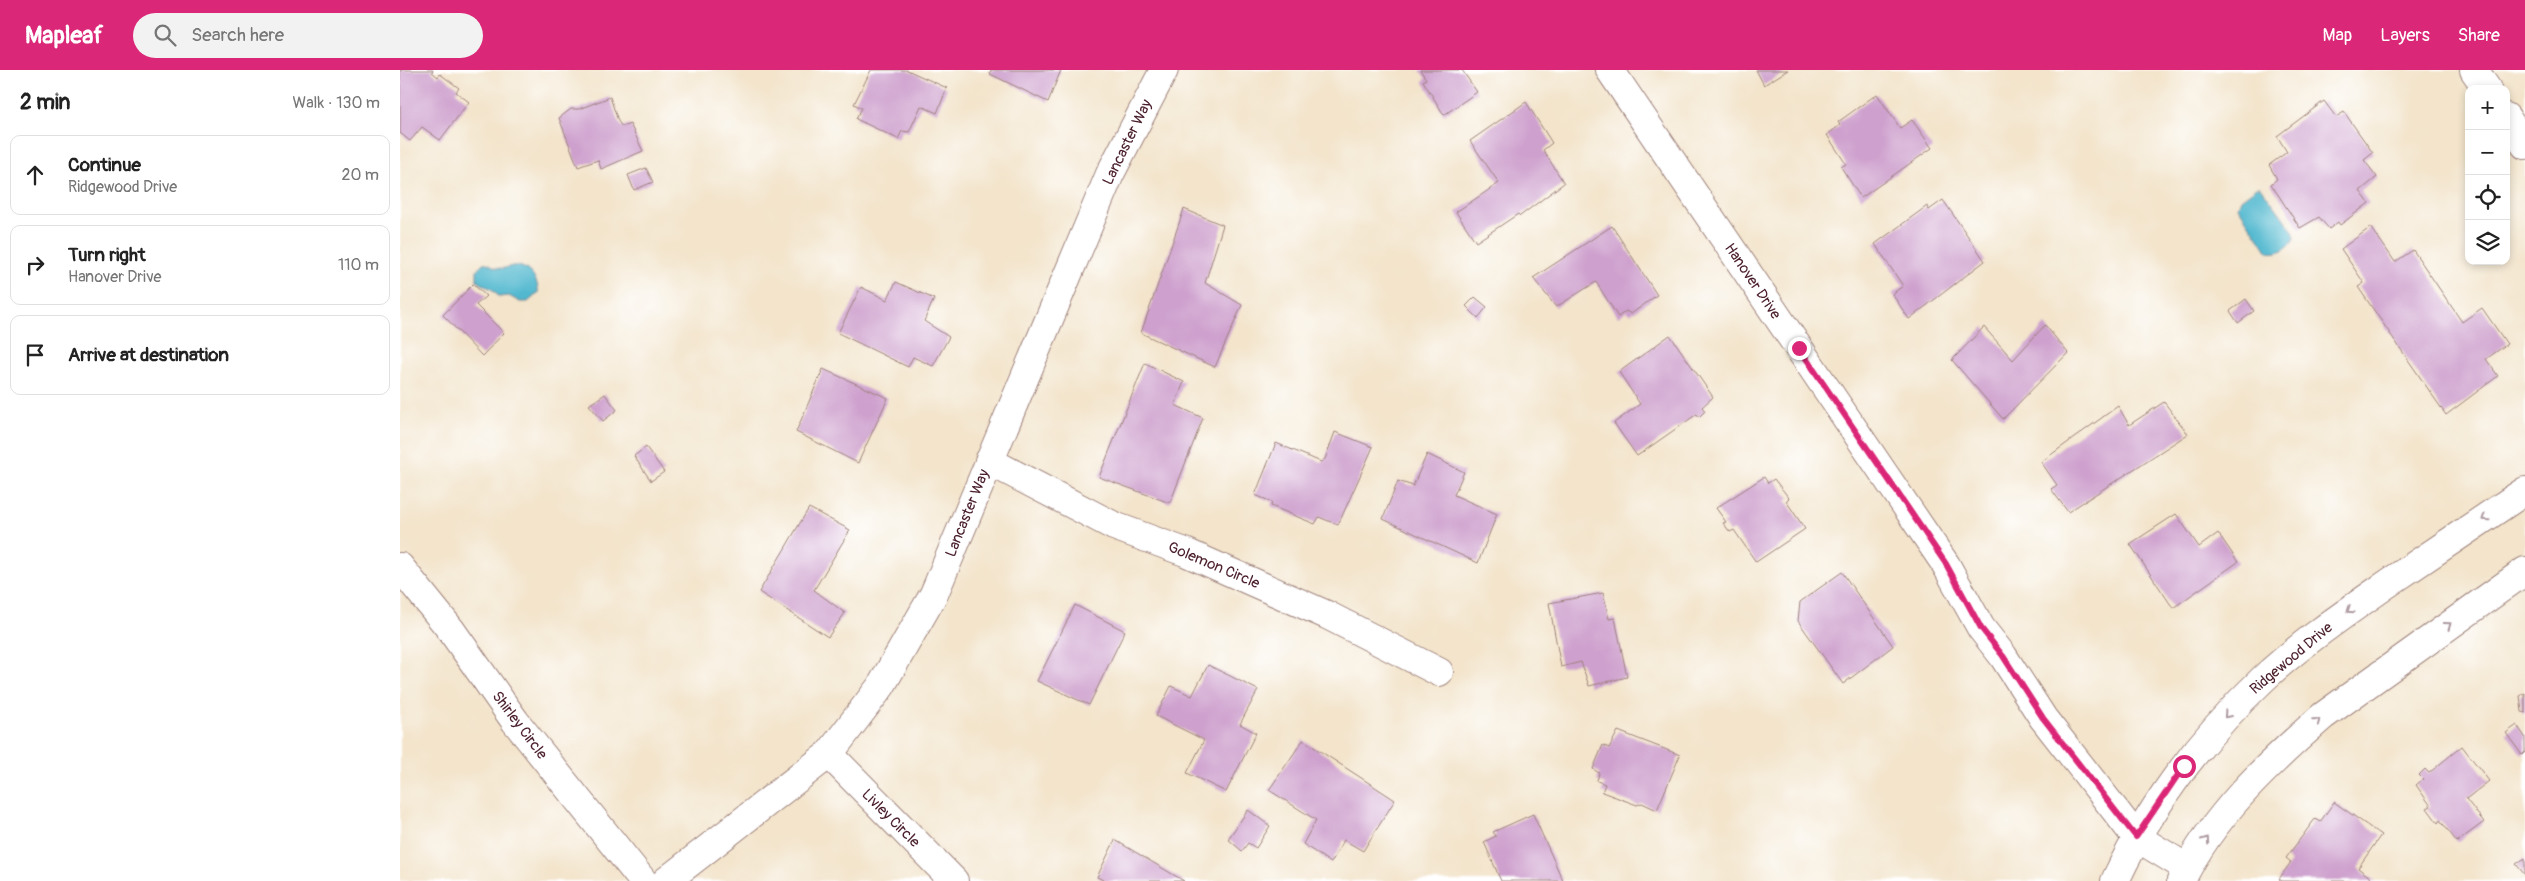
<!DOCTYPE html>
<html lang="en">
<head>
<meta charset="utf-8">
<style>
  :root { --surface:#fff; --page:#f2f2f2; --text:#222; --muted:#767676; --line:#e0e0e0; --accent:#db2777 }
  body { margin:0; font-family:Pangolin,sans-serif; background:var(--page); color:var(--text) }
  .controls { position:absolute; right:15px; top:15px; display:grid; overflow:hidden; border-radius:10px; box-shadow:0 2px 8px #0003 }
  .controls button { width:45px; height:45px; display:grid; place-items:center; padding:0; border:0; border-bottom:1px solid var(--line); background:var(--surface); color:var(--text); font:25px sans-serif }
  .stop { position:absolute; width:15px; height:15px; margin:-11px; border:4px solid #db2777; border-radius:50%; background:#fff }
  .stop.end { background:#db2777; border-color:#fff; box-shadow:0 1px 5px #0008 }
  .list { margin:0; padding:0; list-style:none }
  h2 { display:flex; justify-content:space-between; align-items:center; height:65px; margin:0; padding:0 20px; font-size:21px }
  h2 small { font-size:16px; font-weight:400; color:var(--muted) }
  .list li { display:grid; grid-template-columns:32px 1fr auto; gap:15px; align-items:center; box-sizing:border-box; height:80px; margin:0 10px 10px; padding:0 10px; border:1px solid var(--line); border-radius:10px }
  .list b { display:block; font-size:19px; white-space:nowrap }
  .list p { margin:0; font-size:16px; white-space:nowrap; color:var(--muted) }
  .list em { font-size:16px; font-style:normal; color:var(--muted) }
  .icon { flex:none; width:28px; height:28px; fill:none; stroke:currentColor; stroke-width:2; stroke-linecap:round; stroke-linejoin:round }
  .map { position:relative; flex:none; width:2125px; height:811px; overflow:hidden }
  header { display:flex; align-items:center; gap:30px; box-sizing:border-box; height:70px; padding:0 25px; background:var(--accent); color:#fff }
  header strong { font-size:24px }
  nav { display:flex; gap:28px; margin-inline-start:auto; font-size:18px }
  .search { width:350px; height:45px; background:var(--page); display:flex; align-items:center; gap:12px; box-sizing:border-box; padding:0 18px; border-radius:28px; color:var(--muted); font-size:19px }
  main { display:flex }
  aside { flex:1; background:var(--surface) }
  .map>svg:first-child { display:block }
</style>
</head>
<body>
<header>
<strong>Mapleaf</strong>
<div class="search"><svg class="icon" aria-label="search" viewBox="0 0 24 24"><circle cx="10" cy="10" r="6"/><path d="M15 15l6 6"/></svg>Search here</div>
<nav><a>Map</a><a>Layers</a><a>Share</a></nav>
</header>
<main>
<aside>
<h2>2 min<small>Walk · 130 m</small></h2>
<ul class="list">
<li><svg class="icon" aria-label="ahead" viewBox="0 0 24 24"><path d="M12 20V5M6 11l6-6 6 6"/></svg><div><b>Continue</b><p>Ridgewood Drive</p></div><em>20 m</em></li>
<li><svg class="icon" aria-label="right" viewBox="0 0 24 24"><path d="M7 20v-9h11M14 6l5 5-5 5"/></svg><div><b>Turn right</b><p>Hanover Drive</p></div><em>110 m</em></li>
<li><svg class="icon" aria-label="arrive" viewBox="0 0 24 24"><path d="M6 21V4h12l-3 4 3 4H6"/></svg><div><b>Arrive at destination</b></div></li>
</ul>
</aside>
<div class="map">
<svg width="2125" height="811" viewBox="0 0 2125 811">
  <rect width="100%" height="100%" fill="#fff"/>
  <filter id="ink" filterUnits="userSpaceOnUse"><feTurbulence type="fractalNoise" baseFrequency=".02" numOctaves="2"/><feDisplacementMap in="SourceGraphic" scale="10" xChannelSelector="R" yChannelSelector="G"/><feConvolveMatrix kernelMatrix="1 2 1 2 8 2 1 2 1" color-interpolation-filters="sRGB"/></filter>
  <filter id="wash" filterUnits="userSpaceOnUse"><feTurbulence type="fractalNoise" baseFrequency=".0096" numOctaves="4" result="noise"/><feDisplacementMap in="SourceGraphic" scale="20" xChannelSelector="R" yChannelSelector="G"/><feGaussianBlur stdDeviation="1.12" result="paint"/><feColorMatrix in="noise" values="0 0 0 0 0 0 0 0 0 0 0 0 0 0 0 0 0 1.4 0 .05"/><feComposite in="paint" operator="in"/></filter>
  <g filter="url(#wash)">
    <rect width="100%" height="100%" fill="#f3e4cb"/>
    <!-- water -->
    <g fill="#51b8cf" stroke="#4e6c7d">
      <path d="M 1857,117 L 1861,117 L 1893,161 L 1895,168 C 1890,176 1879,185 1868,182 L 1838,137 L 1841,129 Z"/>
      <path d="M 83,193 C 91,192 91,197 98,198 C 105,199 107,197 113,196 C 127,194 140,211 138,223 L 128,232 L 120,232 L 109,226 L 99,227 L 93,220 L 77,211 L 77,200 Z"/>
    </g>
    <g id="blocks">
      <!-- building -->
      <g fill="#cea0cd">
        <path d="M 0,0 L 33,0 L 32,2 L 38,7 L 40,4 L 59,18 L 56,22 L 69,32 L 40,70 L 22,57 L 10,71 L 0,63 Z"/>
        <path d="M 471,0 L 507,0 L 547,18 L 537,43 L 521,36 L 509,62 L 502,61 L 498,69 L 456,49 L 462,38 L 454,34 Z"/>
        <path d="M 591,0 L 661,0 L 648,32 L 590,4 Z"/>
        <path d="M 1020,0 L 1062,0 L 1077,22 L 1044,45 L 1023,11 L 1026,9 Z"/>
        <path d="M 1356,0 L 1388,0 L 1364,15 Z"/>
        <path d="M 1477,24 L 1500,58 L 1512,50 L 1532,78 L 1461,128 L 1441,97 L 1446,94 L 1427,65 L 1440,55 L 1438,52 Z"/>
        <path d="M 210,27 L 218,51 L 222,57 L 230,54 L 243,81 L 201,99 L 198,90 L 178,97 L 159,48 L 171,39 L 179,39 Z"/>
        <path d="M 1924,31 L 1936,47 L 1944,42 L 1973,83 L 1964,90 L 1977,107 L 1960,121 L 1969,133 L 1940,155 L 1938,152 L 1929,159 L 1919,147 L 1900,158 L 1871,114 L 1877,109 L 1869,95 L 1887,82 L 1877,66 Z"/>
        <path d="M 1126,32 L 1152,73 L 1143,80 L 1164,113 L 1120,146 L 1118,144 L 1076,172 L 1056,142 L 1099,113 L 1070,71 Z"/>
        <path d="M 246,98 L 253,112 L 234,120 L 228,105 Z"/>
        <path d="M 1543,130 L 1585,191 L 1509,249 L 1492,224 L 1503,216 L 1475,174 L 1527,136 L 1529,140 Z"/>
        <path d="M 784,139 L 823,155 L 805,213 L 842,235 L 815,297 L 741,263 Z"/>
        <path d="M 1212,156 L 1257,225 L 1231,244 L 1226,241 L 1218,247 L 1196,212 L 1156,237 L 1133,208 Z"/>
        <path d="M 1971,157 L 1995,192 L 2013,180 L 2062,252 L 2082,238 L 2107,274 L 2086,289 L 2098,306 L 2046,345 L 1958,217 L 1964,213 L 1941,179 Z"/>
        <path d="M 496,212 L 534,229 L 524,251 L 549,267 L 533,296 L 513,287 L 508,297 L 438,263 L 461,217 L 487,230 Z"/>
        <path d="M 73,214 L 86,226 L 76,235 L 104,263 L 82,286 L 43,245 Z"/>
        <path d="M 1075,227 L 1087,237 L 1078,248 L 1066,236 Z"/>
        <path d="M 1846,229 L 1854,241 L 1838,253 L 1830,241 Z"/>
        <path d="M 1645,255 L 1668,283 L 1603,349 L 1552,290 L 1584,257 L 1613,290 Z"/>
        <path d="M 1270,265 L 1313,327 L 1302,337 L 1305,341 L 1299,347 L 1297,344 L 1237,386 L 1214,353 L 1240,334 L 1219,302 Z"/>
        <path d="M 745,293 L 784,312 L 775,335 L 803,348 L 770,433 L 699,407 Z"/>
        <path d="M 423,299 L 488,328 L 458,393 L 396,362 Z"/>
        <path d="M 205,324 L 217,340 L 203,351 L 189,335 Z"/>
        <path d="M 1764,332 L 1788,364 L 1668,442 L 1651,419 L 1657,415 L 1641,392 L 1718,336 L 1729,355 Z"/>
        <path d="M 935,362 L 973,377 L 938,455 L 919,447 L 915,454 L 871,436 L 872,432 L 855,425 L 876,373 L 921,392 L 925,389 Z"/>
        <path d="M 246,377 L 264,402 L 251,411 L 234,386 Z"/>
        <path d="M 1027,384 L 1064,402 L 1054,425 L 1097,444 L 1078,493 L 983,449 L 998,411 L 1013,416 Z"/>
        <path d="M 1364,407 L 1368,413 L 1374,409 L 1389,428 L 1386,431 L 1405,459 L 1356,492 L 1334,460 L 1330,462 L 1323,453 L 1326,452 L 1316,438 Z"/>
        <path d="M 409,438 L 450,460 L 414,520 L 445,543 L 428,567 L 359,522 Z"/>
        <path d="M 1776,444 L 1799,477 L 1818,463 L 1838,492 L 1773,538 L 1730,474 Z"/>
        <path d="M 1442,502 L 1493,576 L 1443,614 L 1398,551 L 1400,532 Z"/>
        <path d="M 1203,523 L 1209,549 L 1215,548 L 1227,607 L 1189,616 L 1181,592 L 1161,597 L 1149,533 Z"/>
        <path d="M 675,535 L 725,561 L 689,635 L 637,611 Z"/>
        <path d="M 808,595 L 858,620 L 840,654 L 856,663 L 826,722 L 787,703 L 804,670 L 756,646 L 771,616 L 792,626 Z"/>
        <path d="M 2125,623 L 2125,643 L 2122,642 L 2120,626 Z"/>
        <path d="M 2117,655 L 2125,667 L 2125,682 L 2122,685 L 2106,663 Z"/>
        <path d="M 1218,661 L 1280,685 L 1257,740 L 1242,733 L 1237,735 L 1202,722 L 1205,714 L 1197,711 L 1199,703 L 1193,699 L 1203,675 L 1209,678 Z"/>
        <path d="M 903,670 L 995,730 L 963,781 L 944,770 L 931,793 L 903,774 L 916,750 L 869,720 Z"/>
        <path d="M 2062,676 L 2089,711 L 2066,729 L 2084,752 L 2057,772 L 2040,750 L 2038,753 L 2027,738 L 2031,736 L 2016,715 L 2023,709 L 2019,705 L 2025,699 L 2029,703 Z"/>
        <path d="M 1934,732 L 1981,765 L 1958,798 L 1975,811 L 1882,811 L 1879,809 L 1891,792 L 1886,788 L 1915,749 L 1920,752 Z"/>
        <path d="M 848,740 L 870,756 L 856,778 L 848,773 L 842,781 L 828,769 Z"/>
        <path d="M 1133,744 L 1163,811 L 1101,811 L 1084,772 L 1096,766 L 1093,762 Z"/>
        <path d="M 715,770 L 784,811 L 705,811 L 697,807 Z"/>
        <path d="M 2125,788 L 2125,805 L 2116,794 Z"/>
      </g>
    </g>
  </g>
  <g filter="url(#ink)">
    <use href="#blocks" fill-opacity="0" stroke="#9e827b" stroke-width="1"/>
    <g fill="none" stroke-linecap="round" stroke-linejoin="round">
      <defs>
        <g id="minor">
          <path d="M 1210,0 L 1546,495 L 1581,558 L 1603,586 L 1643,648 L 1736,767 L 1787,798"/>
          <path d="M 2074,0 L 2087,19"/>
          <path d="M 2106,47 L 2125,75"/>
          <path d="M 589,391 L 714,456 L 785,482 L 927,545 L 1039,602"/>
          <path d="M 0,497 L 51,560 L 115,651 L 243,811"/>
          <path d="M 429,684 L 554,811"/>
          <path d="M 266,811 L 429,684 L 481,616 L 534,524 L 710,104 L 764,0"/>
          <path d="M 1715,811 C 1751,734 1802,667 1864,608 C 1903,572 1947,542 1990,512 C 2035,482 2080,451 2125,421"/>
          <path d="M 1781,811 C 1812,746 1869,693 1923,646 L 2125,501"/>
        </g>
      </defs>
      <!-- minor casing -->
      <use href="#minor" stroke="#9e827b" stroke-width="30"/>
      <!-- minor -->
      <use href="#minor" stroke="#fff" stroke-width="28"/>
    </g>
    <!-- one-way arrows -->
    <defs><path id="oneway-chevron" d="M-2-3.5L2.5 0L-2 3.5" fill="none" stroke-width="1.6" stroke-linecap="round" stroke-linejoin="round" transform="scale(1.25)"/></defs>
    <g stroke="#ae9aa0">
      <use href="#oneway-chevron" transform="translate(2085 448) rotate(146)"/>
      <use href="#oneway-chevron" transform="translate(1950 540) rotate(146)"/>
      <use href="#oneway-chevron" transform="translate(2048 555) rotate(-36)"/>
      <use href="#oneway-chevron" transform="translate(1827 645) rotate(132)"/>
      <use href="#oneway-chevron" transform="translate(1917 651) rotate(-40)"/>
      <use href="#oneway-chevron" transform="translate(1806 770) rotate(-55)"/>
    </g>
  </g>
  <g fill="none" stroke-linecap="round" stroke-linejoin="round" filter="url(#ink)">
    <!-- route -->
    <path stroke="#db2777" stroke-width="6" d="M 1399,278 L 1546,494 L 1581,558 L 1603,586 L 1643,648 L 1736,767 L 1784,696"/>
  </g>
  <g text-anchor="middle" stroke-width="4" stroke-linejoin="round" paint-order="stroke">
    <!-- street labels -->
    <g font-size="15" fill="#4a1f2b" stroke="#fff">
      <text transform="translate(727 72) rotate(-64)" y="5">Lancaster Way</text>
      <text transform="translate(1353 211) rotate(56)" y="5">Hanover Drive</text>
      <text transform="translate(567 443) rotate(-68)" y="5">Lancaster Way</text>
      <text transform="translate(814 495) rotate(23)" y="5">Golemon Circle</text>
      <text transform="translate(1891 588) rotate(-40)" y="5">Ridgewood Drive</text>
      <text transform="translate(120 655) rotate(53)" y="5">Shirley Circle</text>
      <text transform="translate(491 748) rotate(45)" y="5">Livley Circle</text>
    </g>
  </g>
</svg>
<div class="controls">
<button>+</button>
<button>−</button>
<button><svg class="icon" aria-label="locate" viewBox="0 0 24 24"><circle cx="12" cy="12" r="6"/><path d="M12 2v4M12 18v4M2 12h4M18 12h4"/></svg></button>
<button><svg class="icon" aria-label="layers" viewBox="0 0 24 24"><path d="M12 4l9 5-9 5-9-5zM3 14l9 5 9-5"/></svg></button>
</div>
<div class="stop" style="left:1784px;top:696px"></div>
<div class="stop end" style="left:1399px;top:278px"></div>
</div>
</main>
</body>
</html>
